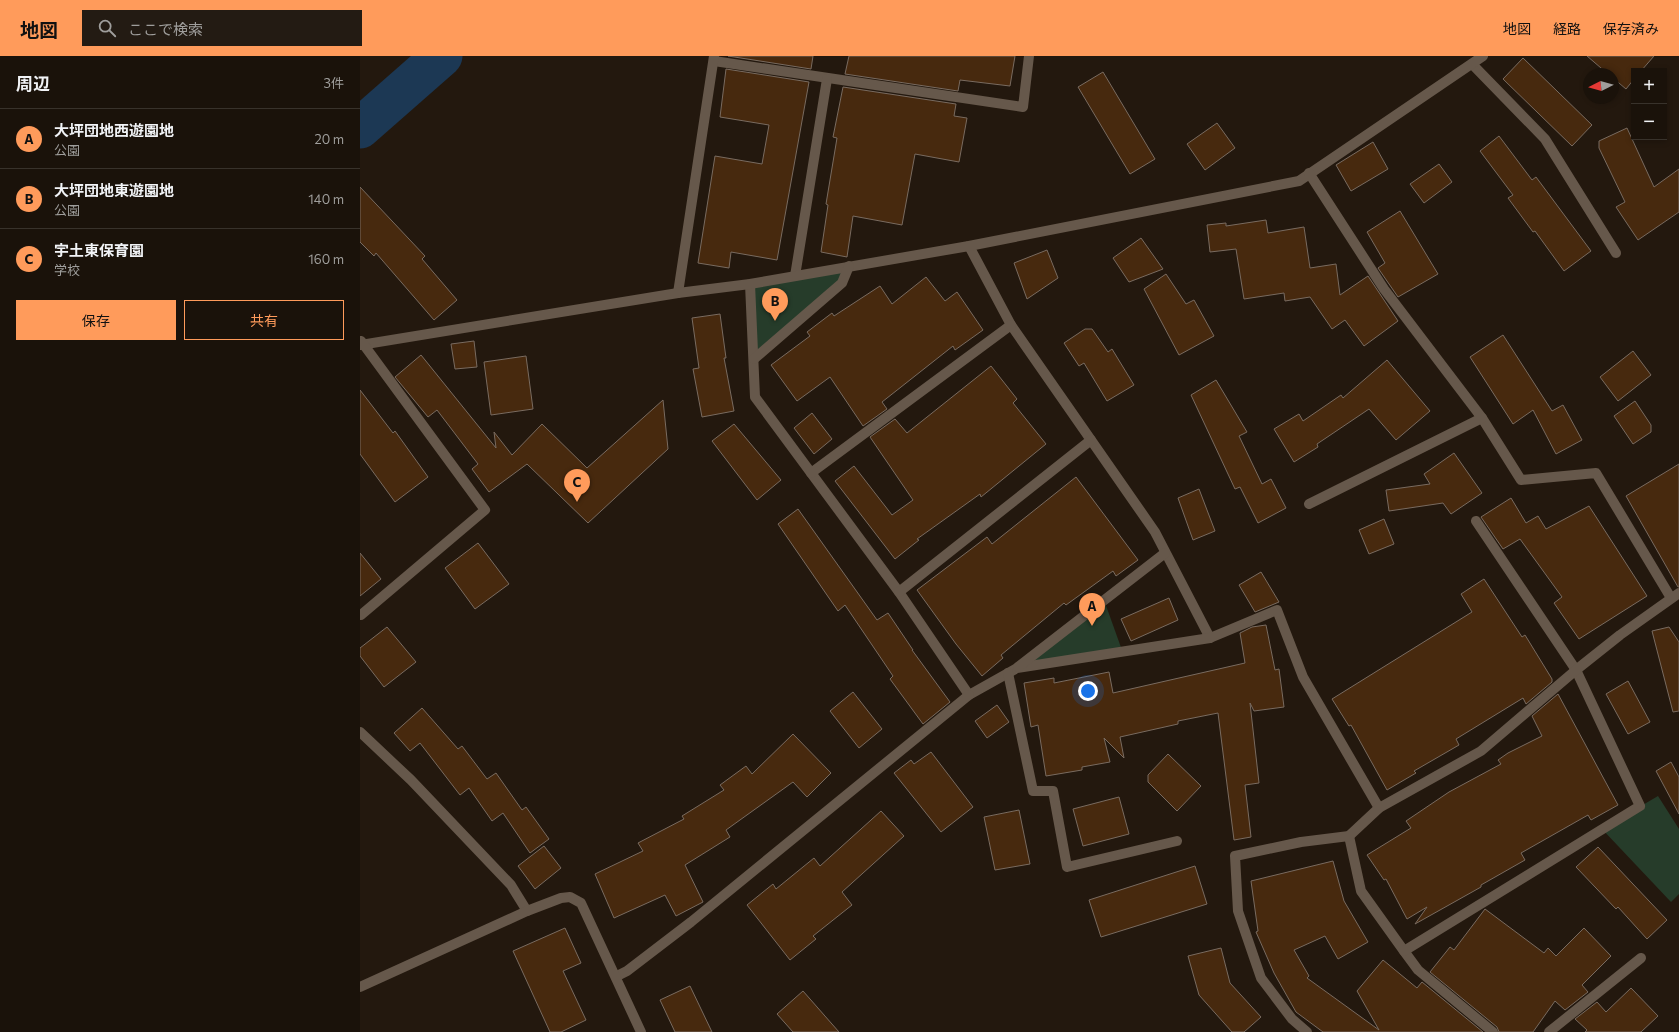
<!DOCTYPE html>
<html lang="ja">
<head>
<meta charset="utf-8">
<style>
  :root { --surface:#1a120a; --page:#231b13; --text:#f1f3f6; --muted:#9f9e9c; --line:#38322b; --accent:#ff9b5b }
  body { margin:0; font-family:Commissioner,"Noto Sans JP",sans-serif; background:var(--page); color:var(--text) }
  .controls { position:absolute; right:12px; top:12px; display:grid; overflow:hidden; border-radius:0px; box-shadow:0 2px 6px #0003 }
  .controls button { width:36px; height:36px; display:grid; place-items:center; padding:0; border:0; border-bottom:1px solid var(--line); background:var(--surface); color:var(--text); font:20px sans-serif }
  .compass { position:absolute; left:1223px; top:12px; width:36px; height:36px; border-radius:50%; background:var(--surface); box-shadow:0 2px 6px #0003; rotate:264deg }
  .you { position:absolute; left:728px; top:635px; width:14px; height:14px; margin:-10px; border:3px solid #fff; border-radius:50%; background:#1a73e8; box-shadow:0 0 0 6px #1a73e833 }
  .badge { display:grid; place-items:center; width:26px; height:26px; border-radius:50%; background:var(--accent); color:#111; font-size:13px; font-weight:700 }
  .pin { position:absolute; translate:-50% -33px; filter:drop-shadow(0 1px 2px #0008) }
  .pin::after { content:''; position:absolute; top:21px; width:14px; height:12px; background:inherit; clip-path:polygon(0 0,100% 0,50% 100%) }
  .list { margin:0; padding:0; list-style:none }
  h2 { display:flex; justify-content:space-between; align-items:center; height:52px; margin:0; padding:0 16px; font-size:17px }
  h2 small { font-size:13px; font-weight:400; color:var(--muted) }
  .list li { display:grid; grid-template-columns:26px 1fr auto; gap:12px; align-items:center; box-sizing:border-box; height:60px; padding:0 16px; border-top:1px solid var(--line) }
  .list b { display:block; font-size:15px; white-space:nowrap }
  .list p { margin:0; font-size:13px; white-space:nowrap; color:var(--muted) }
  .list em { font-size:13px; font-style:normal; color:var(--muted) }
  .actions { display:flex; gap:8px; padding:12px 16px }
  .actions a { flex:1; padding:9px 0; border:1px solid var(--accent); border-radius:0px; text-align:center; font-size:14px; color:var(--accent) }
  .actions .main { background:var(--accent); color:#111 }
  .icon { flex:none; width:22px; height:22px; fill:none; stroke:currentColor; stroke-width:2; stroke-linecap:round; stroke-linejoin:round }
  .map { position:relative; flex:none; width:1319px; height:976px; overflow:hidden }
  header { display:flex; align-items:center; gap:24px; box-sizing:border-box; height:56px; padding:0 20px; background:var(--accent); color:#111 }
  header strong { font-size:19px }
  nav { display:flex; gap:22px; margin-inline-start:auto; font-size:14px }
  .search { width:280px; height:36px; background:var(--page); display:flex; align-items:center; gap:10px; box-sizing:border-box; padding:0 14px; border-radius:0px; color:var(--muted); font-size:15px }
  main { display:flex }
  aside { flex:1; background:var(--surface) }
  .map>svg:first-child { display:block }
</style>
</head>
<body>
<header>
<strong>地図</strong>
<div class="search"><svg class="icon" aria-label="search" viewBox="0 0 24 24"><circle cx="10" cy="10" r="6"/><path d="M15 15l6 6"/></svg>ここで検索</div>
<nav><a>地図</a><a>経路</a><a>保存済み</a></nav>
</header>
<main>
<aside>
<h2>周辺<small>3件</small></h2>
<ul class="list">
<li><span class="badge">A</span><div><b>大坪団地西遊園地</b><p>公園</p></div><em>20 m</em></li>
<li><span class="badge">B</span><div><b>大坪団地東遊園地</b><p>公園</p></div><em>140 m</em></li>
<li><span class="badge">C</span><div><b>宇土東保育園</b><p>学校</p></div><em>160 m</em></li>
</ul>
<div class="actions"><a class="main">保存</a><a>共有</a></div>
</aside>
<div class="map">
<svg width="1319" height="976" viewBox="0 0 1319 976">
  <rect width="100%" height="100%" fill="#23180e"/>
  <!-- green -->
  <g fill="#263c2a">
    <path d="M 489,210 L 482,227 L 394,303 L 390,228 Z"/>
    <path d="M 744,544 L 763,597 L 657,612 Z"/>
    <path d="M 1298,740 L 1319,773 L 1319,838 L 1311,846 L 1242,773 Z"/>
  </g>
  <g fill="none" stroke-linecap="round" stroke-linejoin="round">
    <!-- river -->
    <path stroke="#1c3854" stroke-width="41" d="M 0,72 L 82,0"/>
  </g>
  <!-- building -->
  <g fill="#47290e" stroke="#796b60">
    <path d="M 368,0 L 453,0 L 451,13 Z"/>
    <path d="M 489,0 L 655,0 L 650,30 L 600,24 L 598,35 L 485,18 Z"/>
    <path d="M 1227,0 L 1294,0 L 1281,15 L 1274,15 L 1274,23 L 1266,33 L 1253,22 L 1253,18 L 1248,18 Z"/>
    <path d="M 1163,2 L 1232,69 L 1212,90 L 1143,23 Z"/>
    <path d="M 366,13 L 449,26 L 417,204 L 371,196 L 369,212 L 338,207 L 355,100 L 402,108 L 409,69 L 360,61 Z"/>
    <path d="M 743,16 L 795,103 L 770,118 L 718,31 Z"/>
    <path d="M 483,31 L 596,48 L 594,60 L 607,62 L 599,106 L 555,98 L 542,169 L 493,160 L 487,201 L 461,196 L 468,149 L 466,148 L 477,82 L 473,81 Z"/>
    <path d="M 857,67 L 875,92 L 845,114 L 827,88 Z"/>
    <path d="M 1267,72 L 1294,131 L 1319,113 L 1319,156 L 1278,184 L 1256,151 L 1265,146 L 1239,92 L 1239,85 Z"/>
    <path d="M 1139,80 L 1172,124 L 1176,121 L 1231,195 L 1204,215 L 1175,175 L 1173,176 L 1148,142 L 1153,139 L 1120,95 Z"/>
    <path d="M 1013,86 L 1028,113 L 991,135 L 976,109 Z"/>
    <path d="M 1079,108 L 1092,126 L 1064,147 L 1050,128 Z"/>
    <path d="M 0,131 L 65,200 L 62,203 L 97,244 L 74,264 L 16,197 L 14,200 L 0,186 Z"/>
    <path d="M 1040,155 L 1078,218 L 1038,241 L 1018,212 L 1025,207 L 1007,176 Z"/>
    <path d="M 906,164 L 908,177 L 944,171 L 950,212 L 976,208 L 980,239 L 1008,220 L 1038,265 L 1004,290 L 985,264 L 972,273 L 950,241 L 925,245 L 924,237 L 884,243 L 876,193 L 850,196 L 847,169 L 866,167 L 866,170 Z"/>
    <path d="M 781,182 L 803,213 L 769,226 L 753,202 Z"/>
    <path d="M 687,194 L 698,222 L 667,243 L 654,207 Z"/>
    <path d="M 806,218 L 826,248 L 834,244 L 854,280 L 819,299 L 784,233 Z"/>
    <path d="M 566,221 L 585,245 L 597,236 L 623,274 L 595,294 L 593,290 L 522,346 L 527,353 L 503,370 L 470,321 L 437,345 L 411,309 L 450,280 L 447,276 L 472,257 L 474,260 L 520,230 L 532,248 Z"/>
    <path d="M 360,258 L 366,302 L 364,302 L 374,355 L 342,361 L 333,313 L 339,312 L 332,262 Z"/>
    <path d="M 725,273 L 732,273 L 748,296 L 752,293 L 774,329 L 747,345 L 724,307 L 719,310 L 704,287 Z"/>
    <path d="M 1143,279 L 1192,355 L 1203,349 L 1222,384 L 1196,398 L 1173,354 L 1153,368 L 1110,301 Z"/>
    <path d="M 114,285 L 117,311 L 95,313 L 91,288 Z"/>
    <path d="M 1273,295 L 1291,319 L 1258,345 L 1240,321 Z"/>
    <path d="M 61,299 L 136,392 L 134,376 L 152,399 L 182,368 L 227,412 L 303,344 L 308,393 L 228,467 L 167,408 L 129,436 L 112,413 L 118,408 L 77,354 L 68,361 L 35,321 Z"/>
    <path d="M 166,300 L 173,353 L 131,359 L 124,306 Z"/>
    <path d="M 1027,304 L 1070,355 L 1036,384 L 1009,353 L 957,388 L 958,391 L 934,406 L 914,373 L 939,358 L 943,365 L 981,339 L 983,342 Z"/>
    <path d="M 631,310 L 657,343 L 653,347 L 686,388 L 621,441 L 620,438 L 557,483 L 559,484 L 535,503 L 475,425 L 494,410 L 532,459 L 553,444 L 510,381 L 535,363 L 547,377 Z"/>
    <path d="M 856,324 L 887,376 L 879,380 L 902,428 L 911,423 L 926,452 L 898,467 L 880,431 L 875,433 L 831,339 Z"/>
    <path d="M 0,334 L 33,377 L 35,375 L 68,421 L 35,446 L 0,398 Z"/>
    <path d="M 1275,345 L 1291,369 L 1291,376 L 1273,388 L 1254,360 Z"/>
    <path d="M 452,357 L 472,383 L 454,398 L 434,372 Z"/>
    <path d="M 374,368 L 421,424 L 397,444 L 352,385 Z"/>
    <path d="M 1094,397 L 1122,437 L 1091,458 L 1083,447 L 1029,455 L 1026,434 L 1070,428 L 1064,418 Z"/>
    <path d="M 1319,408 L 1319,531 L 1318,531 L 1266,440 Z"/>
    <path d="M 716,421 L 778,504 L 756,520 L 753,515 L 706,549 L 704,547 L 641,599 L 643,602 L 622,620 L 596,588 L 557,534 L 627,481 L 632,488 Z"/>
    <path d="M 839,433 L 855,475 L 833,484 L 818,442 Z"/>
    <path d="M 1151,442 L 1166,467 L 1178,460 L 1186,473 L 1229,450 L 1287,540 L 1219,583 L 1194,547 L 1202,541 L 1160,483 L 1143,493 L 1121,461 Z"/>
    <path d="M 438,453 L 517,564 L 528,557 L 553,594 L 552,594 L 590,646 L 563,668 L 530,623 L 533,620 L 485,549 L 478,555 L 418,468 Z"/>
    <path d="M 1024,463 L 1034,488 L 1009,498 L 999,474 Z"/>
    <path d="M 118,487 L 149,528 L 115,553 L 85,512 Z"/>
    <path d="M 0,497 L 21,523 L 0,540 Z"/>
    <path d="M 901,516 L 919,546 L 895,556 L 879,529 Z"/>
    <path d="M 1124,523 L 1162,581 L 1165,579 L 1192,623 L 1192,626 L 1166,648 L 1163,642 L 1096,683 L 1099,689 L 1054,715 L 1056,717 L 1027,734 L 991,669 L 989,670 L 972,643 L 1112,556 L 1101,538 Z"/>
    <path d="M 809,542 L 818,564 L 771,585 L 761,563 Z"/>
    <path d="M 906,569 L 915,614 L 919,613 L 924,651 L 894,655 L 890,647 L 899,727 L 885,729 L 891,781 L 874,784 L 858,657 L 818,665 L 818,668 L 760,681 L 764,702 L 744,682 L 750,706 L 722,711 L 722,714 L 686,720 L 678,669 L 671,671 L 664,627 L 694,622 L 694,627 L 749,616 L 753,637 L 885,607 L 880,577 L 892,571 Z"/>
    <path d="M 27,571 L 56,606 L 24,631 L 0,600 L 0,592 Z"/>
    <path d="M 1309,571 L 1319,586 L 1319,655 L 1313,656 L 1292,575 Z"/>
    <path d="M 1268,625 L 1290,666 L 1268,678 L 1246,638 Z"/>
    <path d="M 493,636 L 522,673 L 499,692 L 470,655 Z"/>
    <path d="M 1198,638 L 1258,749 L 1231,764 L 1228,759 L 1161,797 L 1165,804 L 1121,829 L 1121,831 L 1055,868 L 1067,851 L 1047,863 L 1026,823 L 1024,824 L 1007,799 L 1051,772 L 1046,765 L 1089,736 L 1141,708 L 1138,704 L 1148,697 L 1182,680 L 1172,660 Z"/>
    <path d="M 637,649 L 649,666 L 627,682 L 615,665 Z"/>
    <path d="M 62,652 L 98,693 L 102,690 L 127,723 L 136,717 L 162,754 L 166,751 L 189,783 L 170,797 L 143,757 L 132,765 L 109,732 L 100,739 L 60,687 L 50,695 L 34,677 Z"/>
    <path d="M 433,678 L 471,717 L 447,741 L 433,726 L 366,774 L 370,781 L 325,809 L 343,846 L 316,860 L 305,839 L 254,862 L 235,818 L 283,795 L 278,787 L 324,763 L 322,760 L 364,734 L 360,729 L 386,710 L 392,718 Z"/>
    <path d="M 571,696 L 613,751 L 581,776 L 534,717 L 551,704 L 554,708 Z"/>
    <path d="M 808,698 L 841,730 L 817,755 L 788,726 L 788,719 Z"/>
    <path d="M 1311,706 L 1319,721 L 1319,758 L 1296,715 Z"/>
    <path d="M 759,741 L 769,778 L 723,790 L 713,753 Z"/>
    <path d="M 659,754 L 670,808 L 635,814 L 624,761 Z"/>
    <path d="M 521,755 L 544,780 L 482,836 L 492,849 L 453,880 L 456,883 L 430,904 L 387,849 L 413,828 L 416,833 L 454,802 L 460,810 Z"/>
    <path d="M 184,790 L 201,812 L 175,833 L 158,810 Z"/>
    <path d="M 1238,791 L 1307,864 L 1287,883 L 1258,851 L 1256,853 L 1216,811 Z"/>
    <path d="M 973,805 L 984,845 L 1008,886 L 978,903 L 965,880 L 934,894 L 949,920 L 947,922 L 1019,974 L 997,935 L 1023,904 L 1057,932 L 1062,926 L 1123,976 L 963,976 L 936,956 L 914,917 L 896,876 L 898,875 L 891,825 Z"/>
    <path d="M 835,810 L 847,848 L 741,881 L 729,844 Z"/>
    <path d="M 1125,853 L 1184,897 L 1188,892 L 1196,900 L 1224,872 L 1251,900 L 1222,929 L 1228,936 L 1205,954 L 1195,945 L 1173,976 L 1139,976 L 1137,971 L 1070,916 L 1090,891 L 1094,894 Z"/>
    <path d="M 205,872 L 221,907 L 203,915 L 226,964 L 201,976 L 190,976 L 153,895 Z"/>
    <path d="M 861,892 L 870,927 L 901,961 L 884,976 L 872,976 L 839,939 L 828,900 Z"/>
    <path d="M 330,930 L 352,976 L 315,976 L 300,944 Z"/>
    <path d="M 1271,932 L 1298,960 L 1281,976 L 1225,976 L 1227,974 L 1215,963 L 1237,946 L 1246,956 Z"/>
    <path d="M 443,935 L 479,976 L 433,976 L 417,958 Z"/>
  </g>
  <g fill="none" stroke-linecap="round" stroke-linejoin="round">
    <!-- minor -->
    <g stroke="#66584b" stroke-width="10">
      <path d="M 354,5 L 663,51 L 669,0"/>
      <path d="M 1112,8 L 1185,83 L 1256,197"/>
      <path d="M 609,190 L 651,269 L 795,476 L 850,582"/>
      <path d="M 435,220 L 467,23"/>
      <path d="M 390,228 L 395,341 L 539,536 L 609,639 L 657,612 L 850,582 L 917,554 L 943,621 L 1019,752"/>
      <path d="M 318,237 L 354,0"/>
      <path d="M 0,289 L 318,237 L 390,228 L 609,190 L 939,125 L 1123,0"/>
      <path d="M 394,303 L 482,227 L 489,210"/>
      <path d="M 1122,362 L 1161,424 L 1236,417 L 1311,542"/>
      <path d="M 451,417 L 651,269"/>
      <path d="M 949,448 L 1122,362 L 1024,233 L 949,117"/>
      <path d="M 539,536 L 731,384"/>
      <path d="M 1,559 L 125,454 L 1,285"/>
      <path d="M 658,611 L 805,497"/>
      <path d="M 648,617 L 673,735 L 693,735 L 707,811 L 817,785"/>
      <path d="M 0,676 L 51,724 L 151,829 L 167,855"/>
      <path d="M 989,780 L 1001,835 L 1044,895 L 1058,914 L 1133,976"/>
      <path d="M 1044,895 L 1280,750 L 1216,614 L 1116,465"/>
      <path d="M 257,920 L 267,915 L 331,866 L 609,639"/>
      <path d="M 0,931 L 167,855 L 201,842 L 210,841 L 221,847 L 281,976"/>
      <path d="M 947,976 L 932,963 L 901,922 L 878,855 L 875,800 L 941,786 L 989,780 L 1019,752 L 1121,695 L 1216,614 L 1260,579 L 1319,537"/>
      <path d="M 1189,976 L 1281,902"/>
    </g>
  </g>
</svg>
<div class="controls">
<button>+</button>
<button>−</button>
</div>
<svg class="compass" viewBox="-18 -18 36 36"><path d="M0-13l5 13h-10z" fill="#e53935"/><path d="M0 13l5-13h-10z" fill="#9f9e9c"/></svg>
<div class="you"></div>
<div class="pin badge" style="left:732px;top:570px">A</div>
<div class="pin badge" style="left:415px;top:265px">B</div>
<div class="pin badge" style="left:217px;top:446px">C</div>
</div>
</main>
</body>
</html>
